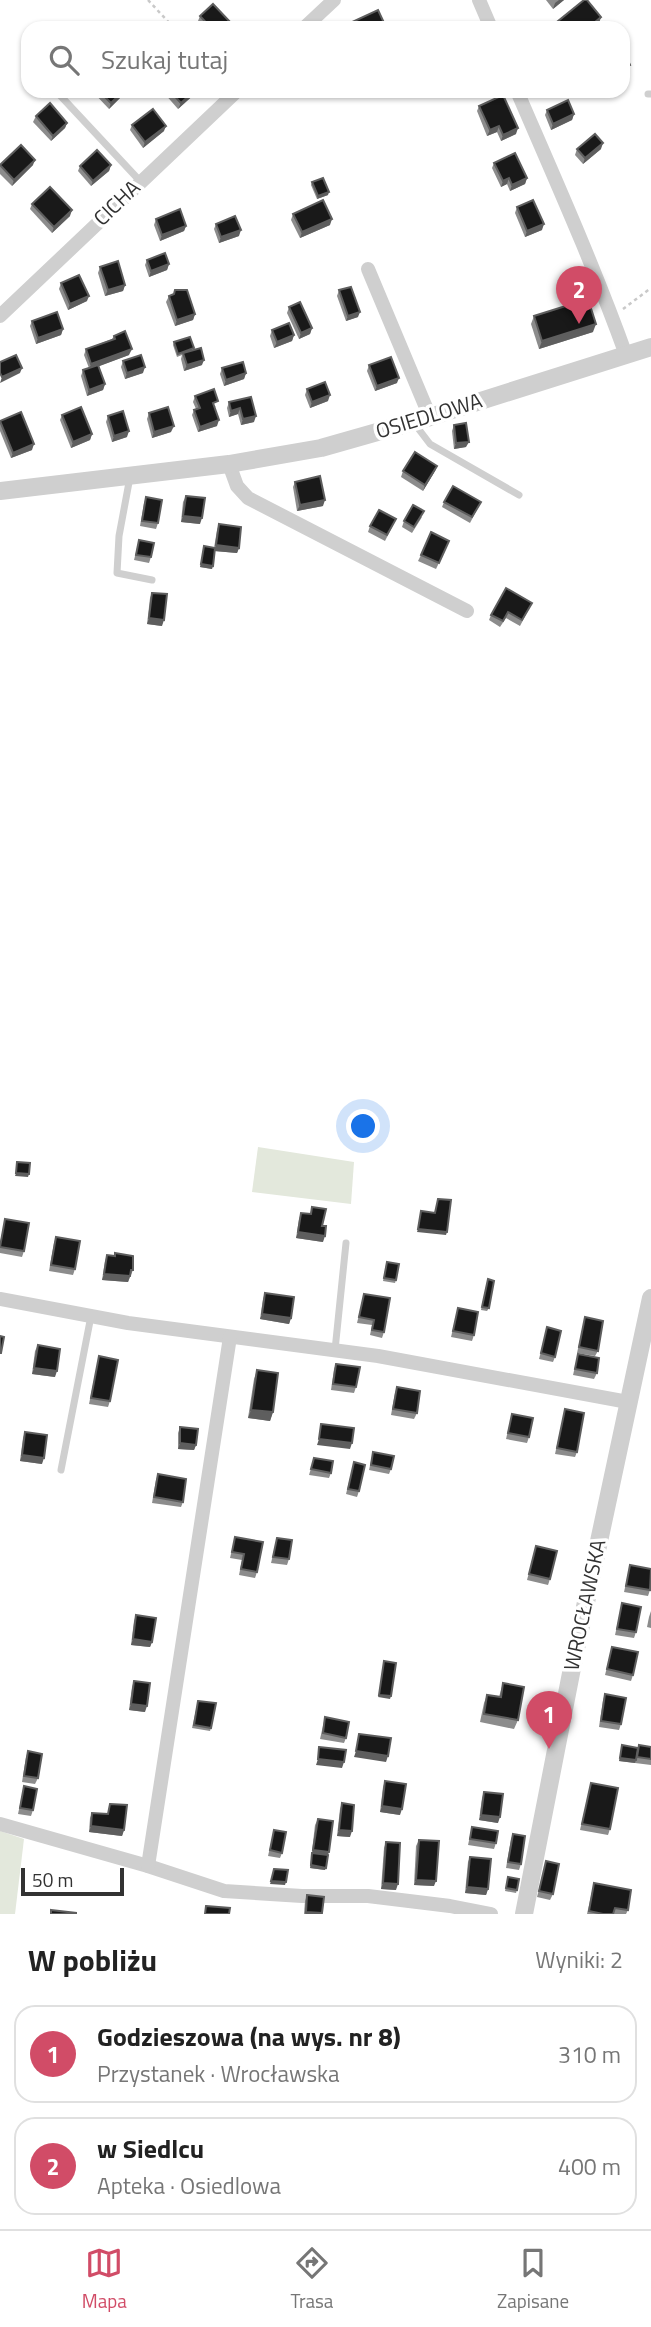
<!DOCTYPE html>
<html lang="pl">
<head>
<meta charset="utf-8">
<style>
  :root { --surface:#fff; --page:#f2f2f2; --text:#222; --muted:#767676; --line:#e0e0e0; --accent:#d14c67 }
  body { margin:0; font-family:"Titillium Web",sans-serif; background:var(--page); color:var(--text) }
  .scale { position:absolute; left:21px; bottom:18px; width:103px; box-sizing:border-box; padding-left:7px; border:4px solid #323232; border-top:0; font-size:19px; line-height:24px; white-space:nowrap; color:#323232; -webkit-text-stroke:5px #fff; paint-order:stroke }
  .you { position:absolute; left:364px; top:1127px; width:24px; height:24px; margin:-18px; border:5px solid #fff; border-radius:50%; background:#1a73e8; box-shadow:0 0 0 10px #1a73e833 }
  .badge { display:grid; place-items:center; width:46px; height:46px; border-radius:50%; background:var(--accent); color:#fff; font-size:23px; font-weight:700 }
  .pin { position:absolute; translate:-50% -58px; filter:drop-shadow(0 2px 4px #0008) }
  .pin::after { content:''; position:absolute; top:37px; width:24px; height:21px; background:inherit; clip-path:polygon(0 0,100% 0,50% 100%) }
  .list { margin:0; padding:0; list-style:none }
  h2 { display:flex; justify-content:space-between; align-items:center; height:91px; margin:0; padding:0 28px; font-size:30px }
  h2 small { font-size:23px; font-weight:400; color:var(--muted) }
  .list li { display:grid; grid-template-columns:46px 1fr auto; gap:21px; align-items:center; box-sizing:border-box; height:98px; margin:0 14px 14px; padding:0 14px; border:2px solid var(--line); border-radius:21px }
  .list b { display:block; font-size:26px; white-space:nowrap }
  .list p { margin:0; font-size:23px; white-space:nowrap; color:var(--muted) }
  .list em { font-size:23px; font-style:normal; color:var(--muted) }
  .icon { flex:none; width:38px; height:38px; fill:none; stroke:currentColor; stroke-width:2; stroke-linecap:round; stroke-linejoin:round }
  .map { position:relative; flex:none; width:651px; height:1914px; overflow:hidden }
  .search { position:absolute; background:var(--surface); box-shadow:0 2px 5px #0004; left:21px; right:21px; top:21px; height:77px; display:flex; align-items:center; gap:18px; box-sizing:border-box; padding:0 24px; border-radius:21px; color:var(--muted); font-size:26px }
  .sheet { height:315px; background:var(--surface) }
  nav { display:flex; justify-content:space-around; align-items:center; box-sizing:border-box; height:98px; border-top:2px solid var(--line); background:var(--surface); font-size:19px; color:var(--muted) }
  nav a { display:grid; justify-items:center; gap:4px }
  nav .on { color:var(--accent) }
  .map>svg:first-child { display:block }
</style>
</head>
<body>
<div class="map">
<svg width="651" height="1914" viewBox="0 0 651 1914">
  <rect width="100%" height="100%" fill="#fff"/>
  <!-- green -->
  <g fill="#e3e8dc">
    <path d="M 258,1147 L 354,1162 L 351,1204 L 252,1192 Z"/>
    <path d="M 0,1831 L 24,1839 L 15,1914 L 0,1914 Z"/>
  </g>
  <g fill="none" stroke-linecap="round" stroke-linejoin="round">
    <!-- path -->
    <g stroke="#c9c9c9" stroke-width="2.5" stroke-dasharray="3.5 3.5" stroke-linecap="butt">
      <path d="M 148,0 L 174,28"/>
      <path d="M 623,309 L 651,288"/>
    </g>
    <!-- service -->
    <g stroke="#cfcfcf" stroke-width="7">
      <path d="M 56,91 L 140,181"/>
      <path d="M 648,94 L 651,94"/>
      <path d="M 414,423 L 430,444 L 519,495"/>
      <path d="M 130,477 L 119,536 L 117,573 L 152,580"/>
      <path d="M 335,1350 L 346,1243"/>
      <path d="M 61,1470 L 91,1316"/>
    </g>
    <!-- minor -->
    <g stroke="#cfcfcf" stroke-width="14">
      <path d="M 479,0 L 491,28"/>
      <path d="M 304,28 L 334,0"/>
      <path d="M 517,91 C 555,179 594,266 626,355"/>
      <path d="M 368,269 L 430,417"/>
      <path d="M 0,316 L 237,91"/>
      <path d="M 229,464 L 237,486 L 248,498 L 467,611"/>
      <path d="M 0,1299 L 128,1323 L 378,1356 L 628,1402"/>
      <path d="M 0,1824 L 148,1866 L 224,1891 L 302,1896 L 368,1896 L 450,1906 L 491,1914"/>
      <path d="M 148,1866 L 230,1337"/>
    </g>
    <!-- tertiary -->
    <g stroke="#cfcfcf" stroke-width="18">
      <path d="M 0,491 L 229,464 L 321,448 L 430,417 L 651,347"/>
      <path d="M 524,1914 L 573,1663 L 651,1298"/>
    </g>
  </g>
  <!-- wall -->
  <g fill="#8c8c8c">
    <path d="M 546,0 L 564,0 L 553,9 Z"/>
    <path d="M 200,16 L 231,28 L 204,28 L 198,21 Z"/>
    <path d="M 601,17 L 598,26 L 595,28 L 555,28 L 557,22 Z"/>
    <path d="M 92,91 L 127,91 L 109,109 Z"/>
    <path d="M 164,91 L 198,91 L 178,109 L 164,93 Z"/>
    <path d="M 479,106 L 516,134 L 501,141 L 497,132 L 487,136 L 477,111 Z"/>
    <path d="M 547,110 L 574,114 L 572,120 L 551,130 L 545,115 Z"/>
    <path d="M 36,116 L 67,123 L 65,128 L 51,141 L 33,122 Z"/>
    <path d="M 132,125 L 164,131 L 143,148 L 130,130 Z"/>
    <path d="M 577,149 L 601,149 L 583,164 L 575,155 Z"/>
    <path d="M 494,163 L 527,178 L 525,184 L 510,191 L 507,184 L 501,187 L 492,168 Z"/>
    <path d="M 0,165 L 33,165 L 12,186 L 0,174 Z"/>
    <path d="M 111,165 L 109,171 L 91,186 L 78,171 L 80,166 Z"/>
    <path d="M 312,182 L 328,195 L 317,199 L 311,185 Z"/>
    <path d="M 32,204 L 70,216 L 52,233 L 30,209 Z"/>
    <path d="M 517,207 L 542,230 L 525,237 L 515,213 Z"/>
    <path d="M 293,214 L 330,225 L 300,238 L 291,220 Z"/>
    <path d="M 156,219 L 186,226 L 184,231 L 160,241 L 154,225 Z"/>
    <path d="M 216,224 L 239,236 L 219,243 L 214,229 Z"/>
    <path d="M 147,260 L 169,264 L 167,270 L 149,277 L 145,265 Z"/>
    <path d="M 100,267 L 125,285 L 123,291 L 105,296 L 98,273 Z"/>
    <path d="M 61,283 L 87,301 L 68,310 L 59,289 Z"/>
    <path d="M 339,290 L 358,317 L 346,321 L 337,296 Z"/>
    <path d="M 169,296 L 195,314 L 193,320 L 175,326 L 166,302 Z"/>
    <path d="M 289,307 L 312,328 L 310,334 L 299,339 L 287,313 Z"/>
    <path d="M 534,316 L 593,332 L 539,349 L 531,324 Z"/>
    <path d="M 32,321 L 63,329 L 61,335 L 36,344 L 30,326 Z"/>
    <path d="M 272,330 L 294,335 L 292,341 L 274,348 L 270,336 Z"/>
    <path d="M 114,336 L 129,355 L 99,366 L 105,384 L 103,390 L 87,396 L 81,376 L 83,370 L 89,368 L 84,355 L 86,349 L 112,339 Z"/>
    <path d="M 174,342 L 193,350 L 202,365 L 184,371 L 181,359 L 182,355 L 177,357 L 173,345 Z"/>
    <path d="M 123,361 L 143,373 L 125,379 L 121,367 Z"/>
    <path d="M 369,365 L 397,383 L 375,391 L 367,371 Z"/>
    <path d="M 222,368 L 246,373 L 244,379 L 224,386 L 220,374 Z"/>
    <path d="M 307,389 L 328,401 L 310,408 L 305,395 Z"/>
    <path d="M 195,396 L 216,407 L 215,407 L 217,426 L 198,432 L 192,415 L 194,410 L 196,409 L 193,402 Z"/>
    <path d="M 251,397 L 254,422 L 241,425 L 238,414 L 229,417 L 227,408 L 229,402 Z"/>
    <path d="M 149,413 L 171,432 L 152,438 L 147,419 Z"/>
    <path d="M 62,415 L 92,434 L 90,440 L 71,448 L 60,420 Z"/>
    <path d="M 108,416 L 127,437 L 112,442 L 106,422 Z"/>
    <path d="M 0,421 L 32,450 L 11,458 L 0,431 Z"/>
    <path d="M 454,425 L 466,447 L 454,449 L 452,431 Z"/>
    <path d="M 437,466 L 435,471 L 423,491 L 401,477 L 403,471 Z"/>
    <path d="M 295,482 L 323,506 L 297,511 L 293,487 Z"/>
    <path d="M 186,496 L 200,524 L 181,522 L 183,502 Z"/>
    <path d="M 146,497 L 158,523 L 156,529 L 140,526 L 144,503 Z"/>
    <path d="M 444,502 L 481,502 L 470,523 L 442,507 Z"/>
    <path d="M 422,517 L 412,533 L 402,527 L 404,521 Z"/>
    <path d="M 396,519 L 385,541 L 368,532 L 370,526 Z"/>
    <path d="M 219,524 L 239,548 L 237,553 L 215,551 L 212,569 L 200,567 L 204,546 L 214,548 L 217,530 Z"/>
    <path d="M 139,540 L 151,557 L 149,563 L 134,560 Z"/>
    <path d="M 447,546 L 436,569 L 418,561 L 421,555 Z"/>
    <path d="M 152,593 L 162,626 L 147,624 L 150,598 Z"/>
    <path d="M 532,603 L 520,626 L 506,618 L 500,627 L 489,620 L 491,615 Z"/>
    <path d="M 312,1207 L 323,1242 L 296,1238 L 299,1219 L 301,1213 L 310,1214 Z"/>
    <path d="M 5,1219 L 24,1251 L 22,1257 L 0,1253 L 0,1243 Z"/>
    <path d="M 56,1237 L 75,1269 L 73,1275 L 49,1271 L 54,1243 Z"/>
    <path d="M 107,1255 L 133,1270 L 128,1282 L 102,1280 L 105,1261 Z"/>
    <path d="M 386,1265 L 396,1280 L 395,1283 L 383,1281 Z"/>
    <path d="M 487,1282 L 489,1308 L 487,1311 L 481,1310 Z"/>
    <path d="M 265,1293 L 291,1318 L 289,1324 L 260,1319 L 263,1299 Z"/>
    <path d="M 364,1294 L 384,1332 L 382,1338 L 370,1335 L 372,1325 L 357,1323 Z"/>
    <path d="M 458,1308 L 474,1335 L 472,1341 L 451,1337 Z"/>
    <path d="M 585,1317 L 598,1351 L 595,1356 L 577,1353 Z"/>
    <path d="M 547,1327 L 555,1357 L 553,1362 L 539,1359 Z"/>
    <path d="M 38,1345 L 55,1377 L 32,1374 L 35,1351 Z"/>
    <path d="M 578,1354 L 597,1373 L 594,1379 L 573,1375 Z"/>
    <path d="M 99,1356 L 110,1401 L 108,1407 L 89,1404 Z"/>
    <path d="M 336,1364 L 356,1387 L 354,1393 L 331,1390 L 334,1369 Z"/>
    <path d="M 257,1370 L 273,1412 L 270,1421 L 248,1418 L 254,1379 Z"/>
    <path d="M 397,1387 L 417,1413 L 414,1419 L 391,1415 L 395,1393 Z"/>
    <path d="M 565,1409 L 577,1452 L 575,1457 L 555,1454 Z"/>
    <path d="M 512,1414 L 529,1437 L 527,1443 L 506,1439 Z"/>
    <path d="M 180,1427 L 196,1445 L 194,1450 L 178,1449 L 178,1433 Z"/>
    <path d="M 25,1432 L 42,1464 L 20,1461 L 23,1438 Z"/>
    <path d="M 373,1452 L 391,1469 L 389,1474 L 369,1470 Z"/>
    <path d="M 314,1458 L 331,1473 L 329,1478 L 309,1475 Z"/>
    <path d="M 354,1462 L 359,1491 L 357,1497 L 346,1494 Z"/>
    <path d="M 158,1474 L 183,1502 L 181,1507 L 152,1503 L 156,1480 Z"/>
    <path d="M 235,1537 L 257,1572 L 255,1578 L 239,1575 L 242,1560 L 230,1558 Z"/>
    <path d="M 277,1538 L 289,1559 L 287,1565 L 271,1563 Z"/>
    <path d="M 536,1546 L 550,1579 L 548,1585 L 527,1580 Z"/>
    <path d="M 630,1565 L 650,1590 L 648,1596 L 624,1592 Z"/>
    <path d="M 622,1603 L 636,1632 L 634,1638 L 615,1635 Z"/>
    <path d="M 651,1611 L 651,1628 L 647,1627 L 649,1617 Z"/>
    <path d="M 136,1615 L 152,1642 L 150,1647 L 131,1645 L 134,1621 Z"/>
    <path d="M 612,1647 L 633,1675 L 631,1681 L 605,1675 Z"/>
    <path d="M 134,1681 L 145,1712 L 129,1710 L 132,1687 Z"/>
    <path d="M 503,1683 L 518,1720 L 514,1729 L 480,1722 L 484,1703 L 487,1695 L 499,1697 Z"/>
    <path d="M 605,1694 L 621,1724 L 619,1730 L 599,1727 L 603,1700 Z"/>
    <path d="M 198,1701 L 211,1728 L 210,1731 L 192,1728 Z"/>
    <path d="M 325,1717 L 346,1738 L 344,1743 L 320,1739 Z"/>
    <path d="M 622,1745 L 638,1748 L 651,1747 L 651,1765 L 619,1761 Z"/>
    <path d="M 28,1751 L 38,1778 L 35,1784 L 22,1782 L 26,1757 Z"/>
    <path d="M 385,1781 L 400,1815 L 380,1812 L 383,1787 Z"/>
    <path d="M 591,1783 L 610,1829 L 608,1835 L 580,1830 Z"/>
    <path d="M 24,1786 L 33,1810 L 31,1816 L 18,1814 Z"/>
    <path d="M 484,1792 L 498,1823 L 479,1820 L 482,1798 Z"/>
    <path d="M 342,1803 L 350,1837 L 337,1836 L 340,1809 Z"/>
    <path d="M 110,1804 L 124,1830 L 122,1836 L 89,1832 L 90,1818 L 92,1813 L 108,1814 Z"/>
    <path d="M 318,1819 L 328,1855 L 325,1870 L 310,1868 L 315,1825 Z"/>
    <path d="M 472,1827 L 496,1843 L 494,1849 L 468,1845 Z"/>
    <path d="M 274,1830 L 282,1853 L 280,1858 L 268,1856 Z"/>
    <path d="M 513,1834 L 521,1864 L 519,1870 L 506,1868 L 511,1839 Z"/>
    <path d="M 419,1840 L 434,1886 L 414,1885 L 416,1846 Z"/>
    <path d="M 386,1842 L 396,1890 L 381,1889 L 384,1848 Z"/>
    <path d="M 470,1857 L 488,1889 L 486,1895 L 465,1893 L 468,1862 Z"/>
    <path d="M 546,1861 L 553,1894 L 550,1900 L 537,1897 Z"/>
    <path d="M 508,1877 L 517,1890 L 516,1893 L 505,1891 Z"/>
    <path d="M 594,1883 L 628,1910 L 626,1914 L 587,1914 Z"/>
    <path d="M 307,1895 L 322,1914 L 304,1914 L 305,1901 Z"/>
  </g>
  <!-- shaded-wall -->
  <g fill="#5e5e5e">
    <path d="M 559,0 L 564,0 L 553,9 L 555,3 Z"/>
    <path d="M 601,17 L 598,26 L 595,28 L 588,28 Z"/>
    <path d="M 123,91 L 127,91 L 109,109 L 111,103 Z"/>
    <path d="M 194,91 L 198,91 L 178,109 L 181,103 Z"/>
    <path d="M 574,114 L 572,120 L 551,130 L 553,124 Z"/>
    <path d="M 67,123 L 65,128 L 51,141 L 53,136 Z"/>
    <path d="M 166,126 L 164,131 L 143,148 L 145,142 Z"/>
    <path d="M 499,126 L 497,132 L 487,136 L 490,130 Z"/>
    <path d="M 518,128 L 516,134 L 501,141 L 503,135 Z"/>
    <path d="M 603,143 L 601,149 L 583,164 L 585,158 Z"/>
    <path d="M 35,160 L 33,165 L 12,186 L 14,180 Z"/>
    <path d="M 111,165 L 109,171 L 91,186 L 93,181 Z"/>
    <path d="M 509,178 L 507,184 L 501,187 L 503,181 Z"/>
    <path d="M 527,178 L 525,184 L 510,191 L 512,185 Z"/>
    <path d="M 329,192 L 328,195 L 317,199 L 318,196 Z"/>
    <path d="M 72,210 L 70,216 L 52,233 L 54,227 Z"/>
    <path d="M 332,219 L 330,225 L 300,238 L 302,232 Z"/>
    <path d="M 544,224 L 542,230 L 525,237 L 527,231 Z"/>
    <path d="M 186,226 L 184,231 L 160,241 L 162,235 Z"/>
    <path d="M 241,230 L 239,236 L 219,243 L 221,237 Z"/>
    <path d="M 169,264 L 167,270 L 149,277 L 151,271 Z"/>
    <path d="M 125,285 L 123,291 L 105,296 L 108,290 Z"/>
    <path d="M 89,296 L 87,301 L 68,310 L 70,304 Z"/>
    <path d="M 360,312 L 358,317 L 346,321 L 348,316 Z"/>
    <path d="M 195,314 L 193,320 L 175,326 L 177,320 Z"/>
    <path d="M 596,324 L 593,332 L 539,349 L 542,341 Z"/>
    <path d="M 312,328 L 310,334 L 299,339 L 301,333 Z"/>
    <path d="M 63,329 L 61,335 L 36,344 L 38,338 Z"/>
    <path d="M 294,335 L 292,341 L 274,348 L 277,342 Z"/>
    <path d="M 132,349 L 129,355 L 89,370 L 91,364 Z"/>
    <path d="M 204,360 L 202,365 L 184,371 L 187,365 Z"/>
    <path d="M 145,367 L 143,373 L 125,379 L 127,373 Z"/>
    <path d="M 22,368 L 20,373 L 0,383 L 2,377 Z"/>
    <path d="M 246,373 L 244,379 L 224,386 L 226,380 Z"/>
    <path d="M 399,378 L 397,383 L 375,391 L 377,386 Z"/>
    <path d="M 105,384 L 103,390 L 87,396 L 89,390 Z"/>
    <path d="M 330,395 L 328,401 L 310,408 L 312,402 Z"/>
    <path d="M 240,408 L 238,414 L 229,417 L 231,411 Z"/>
    <path d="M 256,416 L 254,422 L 241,425 L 243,419 Z"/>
    <path d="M 219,420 L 217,426 L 198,432 L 200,427 Z"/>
    <path d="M 174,426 L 171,432 L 152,438 L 154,432 Z"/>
    <path d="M 129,431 L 127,437 L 112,442 L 114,436 Z"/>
    <path d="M 92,434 L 90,440 L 71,448 L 73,442 Z"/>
    <path d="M 469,442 L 466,447 L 454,449 L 456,443 Z"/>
    <path d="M 34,444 L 32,450 L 11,458 L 13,453 Z"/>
    <path d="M 437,466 L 435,471 L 423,491 L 425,485 Z"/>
    <path d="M 325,500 L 323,506 L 297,511 L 300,505 Z"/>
    <path d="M 183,516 L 202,518 L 200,524 L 181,522 Z"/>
    <path d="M 216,545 L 239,548 L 237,553 L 214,551 Z"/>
    <path d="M 201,564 L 213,566 L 212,569 L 200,567 Z"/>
    <path d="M 149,618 L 164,620 L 162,626 L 147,624 Z"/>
    <path d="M 16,1173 L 29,1174 L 28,1177 L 15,1176 Z"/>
    <path d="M 418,1229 L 447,1232 L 446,1235 L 417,1232 Z"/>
    <path d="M 298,1232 L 325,1236 L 323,1242 L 296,1238 Z"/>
    <path d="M 104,1274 L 130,1276 L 128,1282 L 102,1280 Z"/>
    <path d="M 262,1314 L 291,1318 L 289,1324 L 260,1319 Z"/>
    <path d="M 34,1368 L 57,1371 L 55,1377 L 32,1374 Z"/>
    <path d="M 251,1410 L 273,1412 L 270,1421 L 248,1418 Z"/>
    <path d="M 319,1439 L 352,1443 L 350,1449 L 317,1445 Z"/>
    <path d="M 180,1443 L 196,1445 L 194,1450 L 178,1449 Z"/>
    <path d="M 22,1455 L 44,1458 L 42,1464 L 20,1461 Z"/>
    <path d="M 133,1639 L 152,1642 L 150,1647 L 131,1645 Z"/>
    <path d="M 379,1695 L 391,1696 L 390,1699 L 378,1697 Z"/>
    <path d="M 131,1704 L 147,1706 L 145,1712 L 129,1710 Z"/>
    <path d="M 356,1751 L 388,1756 L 386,1762 L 354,1757 Z"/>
    <path d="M 620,1758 L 636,1760 L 635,1763 L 619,1761 Z"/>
    <path d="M 318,1759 L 344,1762 L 342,1768 L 316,1765 Z"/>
    <path d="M 382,1806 L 402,1809 L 400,1815 L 380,1812 Z"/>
    <path d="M 481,1815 L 500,1817 L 498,1823 L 479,1820 Z"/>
    <path d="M 91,1826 L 124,1830 L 122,1836 L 89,1832 Z"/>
    <path d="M 339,1830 L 352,1831 L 350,1837 L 337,1836 Z"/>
    <path d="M 313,1850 L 329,1852 L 327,1858 L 312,1856 Z"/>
    <path d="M 311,1865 L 326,1868 L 325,1870 L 310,1868 Z"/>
    <path d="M 416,1880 L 436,1881 L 434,1886 L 414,1885 Z"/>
    <path d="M 271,1881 L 286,1882 L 285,1885 L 270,1884 Z"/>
    <path d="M 383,1883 L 398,1884 L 396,1890 L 381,1889 Z"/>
    <path d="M 467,1887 L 488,1889 L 486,1895 L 465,1893 Z"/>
    <path d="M 306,1912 L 322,1913 L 322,1914 L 305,1914 Z"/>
  </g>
  <!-- building -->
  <g fill="#191919" stroke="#5e5e5e" stroke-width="2">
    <path d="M 584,0 L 587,0 L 601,17 L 588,28 L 562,28 L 557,22 Z"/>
    <path d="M 213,4 L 232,24 L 228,28 L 211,28 L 200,16 Z"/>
    <path d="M 378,10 L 385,25 L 378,28 L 352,28 L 350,23 Z"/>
    <path d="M 623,49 L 630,65 L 623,68 Z"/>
    <path d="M 99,91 L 123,91 L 111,103 Z"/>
    <path d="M 170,91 L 194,91 L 181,103 Z"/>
    <path d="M 503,95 L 518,128 L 503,135 L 499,126 L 490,130 L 479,106 Z"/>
    <path d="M 568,100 L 574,114 L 553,124 L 547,110 Z"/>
    <path d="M 50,103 L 67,123 L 53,136 L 36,116 Z"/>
    <path d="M 153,109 L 166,126 L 145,142 L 132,125 Z"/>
    <path d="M 595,134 L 603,143 L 585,158 L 577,149 Z"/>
    <path d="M 21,145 L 35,160 L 14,180 L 0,165 Z"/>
    <path d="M 97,150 L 111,165 L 93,181 L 80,166 Z"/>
    <path d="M 515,153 L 527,178 L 512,185 L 509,178 L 503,181 L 494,163 Z"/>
    <path d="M 323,178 L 329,192 L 318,196 L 312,182 Z"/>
    <path d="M 50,187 L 72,210 L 54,227 L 32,204 Z"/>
    <path d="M 323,200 L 332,219 L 302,232 L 293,214 Z"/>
    <path d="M 533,200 L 544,224 L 527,231 L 517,207 Z"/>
    <path d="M 180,209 L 186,226 L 162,235 L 156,219 Z"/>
    <path d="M 235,216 L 241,230 L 221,237 L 216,224 Z"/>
    <path d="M 165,253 L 169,264 L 151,271 L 147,260 Z"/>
    <path d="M 118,261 L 125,285 L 108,290 L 100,267 Z"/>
    <path d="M 79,275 L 89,296 L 70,304 L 61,283 Z"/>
    <path d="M 351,287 L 360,312 L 348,316 L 339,290 Z"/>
    <path d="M 175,290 L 187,290 L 195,314 L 177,320 L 169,296 L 174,294 Z"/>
    <path d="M 588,299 L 596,324 L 542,341 L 534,316 Z"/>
    <path d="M 300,302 L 312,328 L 301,333 L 289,307 Z"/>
    <path d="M 57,312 L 63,329 L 38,338 L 32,321 Z"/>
    <path d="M 289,323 L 294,335 L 277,342 L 272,330 Z"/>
    <path d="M 125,331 L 132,349 L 91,364 L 86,349 L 115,339 L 114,336 Z"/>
    <path d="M 190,337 L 194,348 L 178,354 L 174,342 Z"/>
    <path d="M 201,348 L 204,360 L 187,365 L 183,353 Z"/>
    <path d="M 16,355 L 22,368 L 2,377 L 0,373 L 0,362 Z"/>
    <path d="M 141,355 L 145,367 L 127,373 L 123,361 Z"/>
    <path d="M 391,357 L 399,378 L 377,386 L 369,365 Z"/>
    <path d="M 243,362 L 246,373 L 226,380 L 222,368 Z"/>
    <path d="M 98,365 L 105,384 L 89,390 L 83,370 Z"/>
    <path d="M 325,382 L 330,395 L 312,402 L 307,389 Z"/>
    <path d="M 214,389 L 218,401 L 213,403 L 219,420 L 200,427 L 194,410 L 200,408 L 195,396 Z"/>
    <path d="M 251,397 L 256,416 L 243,419 L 240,408 L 231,411 L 229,402 Z"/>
    <path d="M 81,407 L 92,434 L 73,442 L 62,415 Z"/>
    <path d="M 168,407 L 174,426 L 154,432 L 149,413 Z"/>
    <path d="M 123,411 L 129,431 L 114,436 L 108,416 Z"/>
    <path d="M 21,412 L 34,444 L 13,453 L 0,421 Z"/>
    <path d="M 466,423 L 469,442 L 456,443 L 454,425 Z"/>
    <path d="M 415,452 L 437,466 L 425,485 L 403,471 Z"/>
    <path d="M 320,476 L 325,500 L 300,505 L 295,482 Z"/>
    <path d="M 453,486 L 481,502 L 472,517 L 444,502 Z"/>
    <path d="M 186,496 L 205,498 L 202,518 L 183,516 Z"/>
    <path d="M 146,497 L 162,500 L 158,523 L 142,521 Z"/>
    <path d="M 413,505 L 424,511 L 414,527 L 404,521 Z"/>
    <path d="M 379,510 L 396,519 L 387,535 L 370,526 Z"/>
    <path d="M 219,524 L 241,527 L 239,548 L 216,545 Z"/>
    <path d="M 431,532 L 449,541 L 439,563 L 421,555 Z"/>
    <path d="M 139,540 L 154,543 L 151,557 L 136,555 Z"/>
    <path d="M 204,546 L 215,548 L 213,566 L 201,564 Z"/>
    <path d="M 506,588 L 532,603 L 522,620 L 508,612 L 503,621 L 491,615 Z"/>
    <path d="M 152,593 L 167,594 L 164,620 L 149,618 Z"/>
    <path d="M 17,1162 L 30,1163 L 29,1174 L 16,1173 Z"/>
    <path d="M 438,1199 L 451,1200 L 447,1232 L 418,1229 L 421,1211 L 435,1213 Z"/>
    <path d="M 312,1207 L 326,1209 L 322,1226 L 326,1226 L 325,1236 L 298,1232 L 301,1213 L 311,1214 Z"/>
    <path d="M 5,1219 L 29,1223 L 24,1251 L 0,1247 Z"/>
    <path d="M 56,1237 L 80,1241 L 75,1269 L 51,1265 Z"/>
    <path d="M 115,1253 L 133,1256 L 133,1270 L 131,1270 L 130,1276 L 104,1274 L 107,1255 L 115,1256 Z"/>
    <path d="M 387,1262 L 399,1264 L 396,1280 L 384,1278 Z"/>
    <path d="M 488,1279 L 494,1281 L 489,1308 L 482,1307 Z"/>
    <path d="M 265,1293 L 294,1297 L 291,1318 L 262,1314 Z"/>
    <path d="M 364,1294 L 390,1298 L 384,1332 L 372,1330 L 374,1320 L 359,1317 Z"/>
    <path d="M 458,1308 L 478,1312 L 474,1335 L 453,1331 Z"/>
    <path d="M 585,1317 L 603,1321 L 598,1351 L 579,1347 Z"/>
    <path d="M 547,1327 L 561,1331 L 555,1357 L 541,1353 Z"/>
    <path d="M 0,1336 L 4,1337 L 1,1353 L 0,1353 Z"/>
    <path d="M 38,1345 L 60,1349 L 57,1371 L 34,1368 Z"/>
    <path d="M 578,1354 L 599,1358 L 597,1373 L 575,1369 Z"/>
    <path d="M 99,1356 L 118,1360 L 110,1401 L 91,1398 Z"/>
    <path d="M 336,1364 L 360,1367 L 356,1387 L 333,1384 Z"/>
    <path d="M 257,1370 L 278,1373 L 273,1412 L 251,1410 Z"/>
    <path d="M 397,1387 L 420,1391 L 417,1413 L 393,1409 Z"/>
    <path d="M 565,1409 L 584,1413 L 577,1452 L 557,1448 Z"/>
    <path d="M 512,1414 L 533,1418 L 529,1437 L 508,1433 Z"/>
    <path d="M 321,1424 L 354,1428 L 352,1443 L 319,1439 Z"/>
    <path d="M 180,1427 L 198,1429 L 196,1445 L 180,1443 Z"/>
    <path d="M 25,1432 L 47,1435 L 44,1458 L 22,1455 Z"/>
    <path d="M 373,1452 L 394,1456 L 391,1469 L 371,1465 Z"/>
    <path d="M 314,1458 L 333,1461 L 331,1473 L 311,1469 Z"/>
    <path d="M 354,1462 L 365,1465 L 359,1491 L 348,1489 Z"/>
    <path d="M 158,1474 L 186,1479 L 183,1502 L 154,1497 Z"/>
    <path d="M 235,1537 L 263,1542 L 257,1572 L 241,1569 L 244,1554 L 232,1552 Z"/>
    <path d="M 277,1538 L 292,1540 L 289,1559 L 273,1557 Z"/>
    <path d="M 536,1546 L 557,1551 L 550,1579 L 529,1574 Z"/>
    <path d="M 630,1565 L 651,1569 L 650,1590 L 626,1586 Z"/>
    <path d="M 622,1603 L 641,1607 L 636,1632 L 617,1629 Z"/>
    <path d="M 136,1615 L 156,1618 L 152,1642 L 133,1639 Z"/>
    <path d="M 612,1647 L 638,1652 L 633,1675 L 607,1669 Z"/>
    <path d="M 384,1661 L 396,1663 L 391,1696 L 379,1695 Z"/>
    <path d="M 134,1681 L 150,1683 L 147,1706 L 131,1704 Z"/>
    <path d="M 503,1683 L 524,1687 L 518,1720 L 484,1714 L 487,1695 L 501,1697 Z"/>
    <path d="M 605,1694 L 626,1698 L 621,1724 L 601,1721 Z"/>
    <path d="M 198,1701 L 216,1703 L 211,1728 L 194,1725 Z"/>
    <path d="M 325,1717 L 349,1722 L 346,1738 L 323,1733 Z"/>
    <path d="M 359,1734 L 391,1738 L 388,1756 L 356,1751 Z"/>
    <path d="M 622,1745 L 638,1748 L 636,1760 L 620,1758 Z"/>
    <path d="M 639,1745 L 651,1747 L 651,1759 L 637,1757 Z"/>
    <path d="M 319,1747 L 346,1750 L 344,1762 L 318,1759 Z"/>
    <path d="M 28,1751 L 42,1754 L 38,1778 L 24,1776 Z"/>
    <path d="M 385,1781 L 406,1784 L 402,1809 L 382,1806 Z"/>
    <path d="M 591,1783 L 618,1788 L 610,1829 L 582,1824 Z"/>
    <path d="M 24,1786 L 37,1789 L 33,1810 L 20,1808 Z"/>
    <path d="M 484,1792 L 503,1794 L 500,1817 L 481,1815 Z"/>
    <path d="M 342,1803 L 354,1805 L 352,1831 L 339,1830 Z"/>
    <path d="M 110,1804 L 127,1805 L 124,1830 L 91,1826 L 92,1813 L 108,1814 Z"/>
    <path d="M 318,1819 L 333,1821 L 329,1852 L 313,1850 Z"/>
    <path d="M 472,1827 L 498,1831 L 496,1843 L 470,1839 Z"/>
    <path d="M 274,1830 L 286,1832 L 282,1853 L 270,1850 Z"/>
    <path d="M 513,1834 L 525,1836 L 521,1864 L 508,1862 Z"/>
    <path d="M 419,1840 L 439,1841 L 436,1881 L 416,1880 Z"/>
    <path d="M 386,1842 L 400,1843 L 398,1884 L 383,1883 Z"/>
    <path d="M 312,1853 L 328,1855 L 326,1868 L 311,1865 Z"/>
    <path d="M 470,1857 L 491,1859 L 488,1889 L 467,1887 Z"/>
    <path d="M 546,1861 L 559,1864 L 553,1894 L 539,1891 Z"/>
    <path d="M 274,1869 L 288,1870 L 286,1882 L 271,1881 Z"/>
    <path d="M 508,1877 L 519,1879 L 517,1890 L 506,1888 Z"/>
    <path d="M 594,1883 L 631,1890 L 628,1910 L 615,1908 L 613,1914 L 603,1914 L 589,1911 Z"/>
    <path d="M 307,1895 L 324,1897 L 322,1913 L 306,1912 Z"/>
    <path d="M 206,1906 L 230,1908 L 229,1914 L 205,1914 Z"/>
    <path d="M 51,1910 L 76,1913 L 76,1914 L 51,1914 Z"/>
  </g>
  <g text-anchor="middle" stroke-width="7" stroke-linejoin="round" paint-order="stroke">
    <!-- street labels -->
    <g font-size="21" fill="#323232" stroke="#fff">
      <text transform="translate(117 203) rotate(-44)" y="7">CICHA</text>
      <text transform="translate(429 416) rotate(-17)" y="7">OSIEDLOWA</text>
      <text transform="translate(585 1605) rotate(-78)" y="7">WROCŁAWSKA</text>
    </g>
  </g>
</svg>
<div class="scale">50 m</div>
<div class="you"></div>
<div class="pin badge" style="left:549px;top:1749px">1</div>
<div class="pin badge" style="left:579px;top:324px">2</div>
<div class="search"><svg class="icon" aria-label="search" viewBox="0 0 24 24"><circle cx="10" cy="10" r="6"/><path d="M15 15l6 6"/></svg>Szukaj tutaj</div>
</div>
<section class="sheet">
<h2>W pobliżu<small>Wyniki: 2</small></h2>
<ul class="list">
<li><span class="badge">1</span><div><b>Godzieszowa (na wys. nr 8)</b><p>Przystanek · Wrocławska</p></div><em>310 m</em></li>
<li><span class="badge">2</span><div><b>w Siedlcu</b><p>Apteka · Osiedlowa</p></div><em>400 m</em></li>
</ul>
</section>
<nav>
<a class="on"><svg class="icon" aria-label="map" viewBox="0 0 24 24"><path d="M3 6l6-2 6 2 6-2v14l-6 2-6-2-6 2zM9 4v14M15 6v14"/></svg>Mapa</a>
<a><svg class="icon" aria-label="directions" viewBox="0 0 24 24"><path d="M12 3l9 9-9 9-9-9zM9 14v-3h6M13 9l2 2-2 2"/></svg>Trasa</a>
<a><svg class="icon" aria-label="saved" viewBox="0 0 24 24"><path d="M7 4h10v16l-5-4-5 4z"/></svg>Zapisane</a>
</nav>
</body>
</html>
